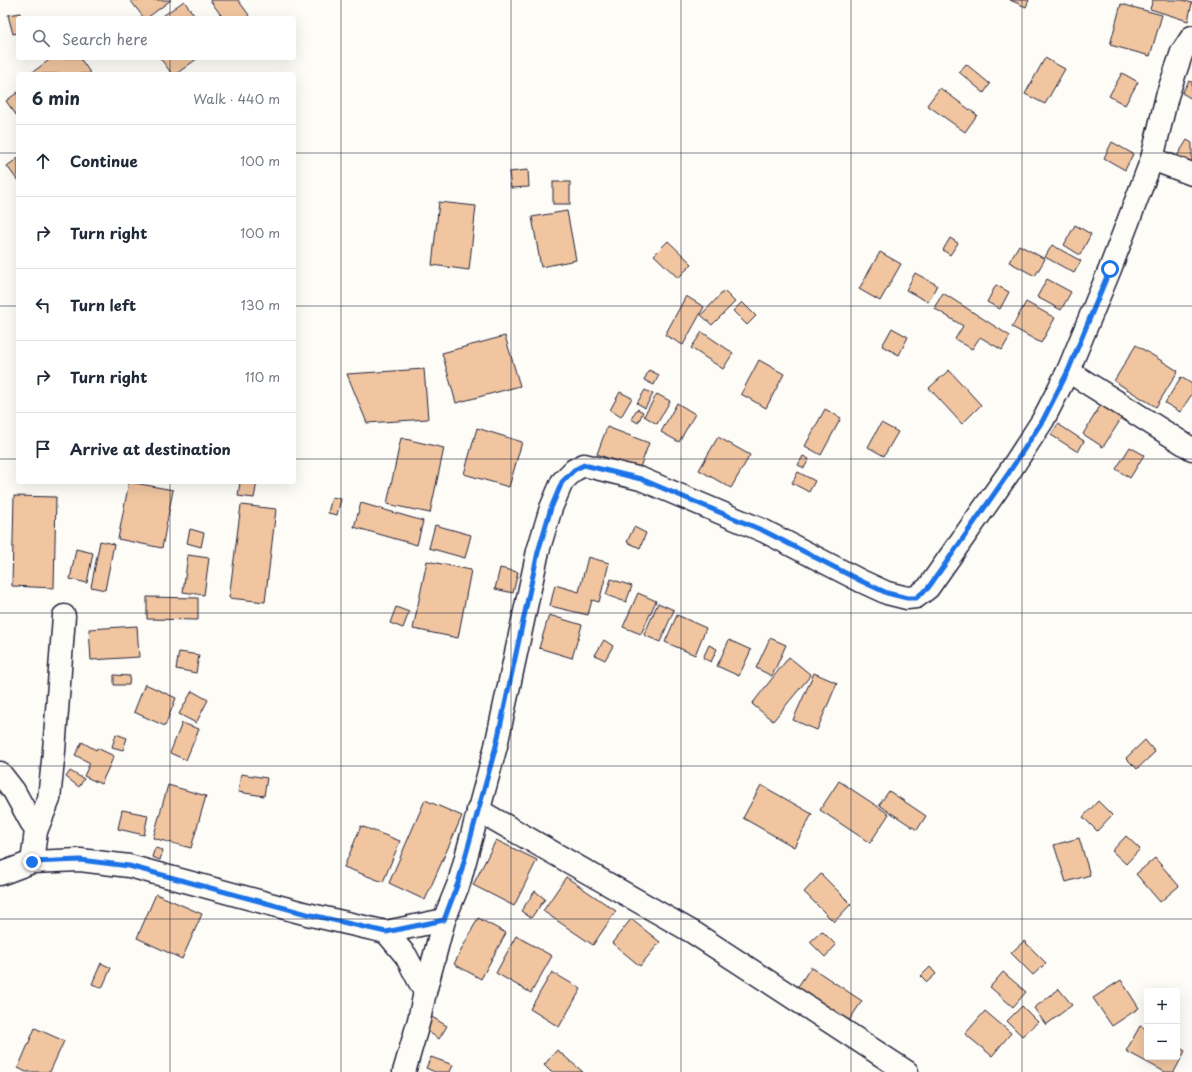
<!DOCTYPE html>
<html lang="en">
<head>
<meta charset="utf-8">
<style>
  :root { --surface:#fff; --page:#f2f2f3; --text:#1f2937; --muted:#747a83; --line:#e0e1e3 }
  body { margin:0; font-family:"Playpen Sans",sans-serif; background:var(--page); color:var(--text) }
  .controls { position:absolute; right:12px; bottom:12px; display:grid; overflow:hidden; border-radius:4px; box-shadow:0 4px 16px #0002 }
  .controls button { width:36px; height:36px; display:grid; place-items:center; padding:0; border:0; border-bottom:1px solid var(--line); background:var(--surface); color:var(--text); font:20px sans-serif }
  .stop { position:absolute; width:12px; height:12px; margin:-9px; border:3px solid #1a73e8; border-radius:50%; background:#fff }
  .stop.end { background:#1a73e8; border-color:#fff; box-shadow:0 1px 4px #0008 }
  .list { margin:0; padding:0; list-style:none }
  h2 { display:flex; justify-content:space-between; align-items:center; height:52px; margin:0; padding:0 16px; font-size:17px }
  h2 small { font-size:13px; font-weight:400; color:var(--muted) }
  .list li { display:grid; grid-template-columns:26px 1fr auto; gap:12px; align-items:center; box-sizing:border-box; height:72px; padding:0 16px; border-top:1px solid var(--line) }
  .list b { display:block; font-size:15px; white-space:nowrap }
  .list em { font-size:13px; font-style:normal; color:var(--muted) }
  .icon { flex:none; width:22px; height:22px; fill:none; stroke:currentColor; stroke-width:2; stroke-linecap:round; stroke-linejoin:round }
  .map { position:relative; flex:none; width:1192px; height:1072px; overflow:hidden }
  .search { position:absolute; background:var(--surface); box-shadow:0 4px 16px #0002; left:16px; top:16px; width:280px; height:44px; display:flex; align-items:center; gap:10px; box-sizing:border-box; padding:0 14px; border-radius:4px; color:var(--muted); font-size:15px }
  .panel { position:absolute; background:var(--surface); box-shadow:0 4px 16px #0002; left:16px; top:72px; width:280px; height:412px; border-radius:4px }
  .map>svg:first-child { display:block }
</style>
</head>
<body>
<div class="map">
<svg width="1192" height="1072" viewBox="0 0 1192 1072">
  <rect width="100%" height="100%" fill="#fdfcf7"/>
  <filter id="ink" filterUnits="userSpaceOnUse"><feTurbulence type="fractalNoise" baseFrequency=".025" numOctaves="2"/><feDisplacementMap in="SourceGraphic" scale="8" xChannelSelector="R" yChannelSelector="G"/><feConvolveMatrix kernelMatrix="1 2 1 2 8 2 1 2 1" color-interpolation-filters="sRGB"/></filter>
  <g filter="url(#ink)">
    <!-- building -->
    <g fill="#f0c5a0" stroke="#22223b">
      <path d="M 130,0 L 171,0 L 147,18 L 144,18 Z"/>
      <path d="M 210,0 L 238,0 L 249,15 L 246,18 L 223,18 Z"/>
      <path d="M 1010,0 L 1029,0 L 1026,7 Z"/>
      <path d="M 1153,0 L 1182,0 L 1192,3 L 1188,21 L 1150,9 Z"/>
      <path d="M 184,1 L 196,18 L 160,18 Z"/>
      <path d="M 1121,4 L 1162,15 L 1150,56 L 1110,45 Z"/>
      <path d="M 20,13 L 21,18 L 18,18 L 18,33 L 13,34 L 8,15 Z"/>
      <path d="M 52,58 L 80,58 L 91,74 L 30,74 Z"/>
      <path d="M 160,58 L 198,58 L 176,74 L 172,74 Z"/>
      <path d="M 1045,58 L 1065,69 L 1045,104 L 1025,94 Z"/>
      <path d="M 966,64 L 990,84 L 984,93 L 959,72 Z"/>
      <path d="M 1122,73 L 1138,82 L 1125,105 L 1109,96 Z"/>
      <path d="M 1189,81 L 1192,82 L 1192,99 L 1182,93 Z"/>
      <path d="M 940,88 L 977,115 L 965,132 L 927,105 Z"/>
      <path d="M 18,92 L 18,115 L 17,116 L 6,101 Z"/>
      <path d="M 1187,140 L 1192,143 L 1192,165 L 1177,156 Z"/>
      <path d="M 1112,142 L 1133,154 L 1125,170 L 1104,158 Z"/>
      <path d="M 18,158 L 18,181 L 7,166 Z"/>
      <path d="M 528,170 L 529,187 L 511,188 L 509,172 Z"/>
      <rect x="553" y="182" width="17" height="22"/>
      <path d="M 439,202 L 476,206 L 469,270 L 432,265 Z"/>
      <path d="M 567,211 L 576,260 L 541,267 L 532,217 Z"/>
      <path d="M 1075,225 L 1091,234 L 1080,255 L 1064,245 Z"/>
      <path d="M 950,238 L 958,243 L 950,255 L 943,250 Z"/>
      <path d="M 668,241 L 692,264 L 678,278 L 654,255 Z"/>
      <path d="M 1019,245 L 1045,259 L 1035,276 L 1009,262 Z"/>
      <path d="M 1052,245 L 1081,261 L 1074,273 L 1045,257 Z"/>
      <path d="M 880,252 L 901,264 L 880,301 L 859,289 Z"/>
      <path d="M 915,273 L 937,285 L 928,302 L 906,290 Z"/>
      <path d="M 1047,279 L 1071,292 L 1061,310 L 1037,297 Z"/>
      <path d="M 996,285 L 1009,292 L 1000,309 L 987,302 Z"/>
      <path d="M 724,291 L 735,302 L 712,325 L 701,315 Z"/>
      <path d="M 943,293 L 1010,336 L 1002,350 L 980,337 L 972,349 L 955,339 L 963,326 L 934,308 Z"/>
      <path d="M 686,296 L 704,307 L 683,345 L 665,335 Z"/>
      <path d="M 742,302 L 756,316 L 747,325 L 733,311 Z"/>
      <path d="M 1026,302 L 1055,318 L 1041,343 L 1012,327 Z"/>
      <path d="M 892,328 L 908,337 L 899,355 L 882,346 Z"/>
      <path d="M 702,332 L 733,353 L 723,369 L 691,348 Z"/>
      <path d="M 505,336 L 520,386 L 456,403 L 442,353 Z"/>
      <path d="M 1136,345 L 1178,371 L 1156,407 L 1114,381 Z"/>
      <path d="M 759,360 L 784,374 L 766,408 L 741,394 Z"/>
      <path d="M 424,369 L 428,419 L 367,423 L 347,374 Z"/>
      <path d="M 649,370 L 659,375 L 654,385 L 644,380 Z"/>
      <path d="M 949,370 L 981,405 L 962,424 L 929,388 Z"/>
      <path d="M 1181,377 L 1192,384 L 1192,394 L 1180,412 L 1165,403 Z"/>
      <path d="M 645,390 L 653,394 L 645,408 L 637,403 Z"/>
      <path d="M 620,392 L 632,398 L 621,417 L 610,410 Z"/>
      <path d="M 657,394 L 670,401 L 657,424 L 644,416 Z"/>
      <path d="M 677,403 L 695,414 L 679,442 L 661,432 Z"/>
      <path d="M 1102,403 L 1123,416 L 1103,447 L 1083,434 Z"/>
      <path d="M 637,409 L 643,412 L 638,423 L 631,419 Z"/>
      <path d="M 825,409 L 841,418 L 821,455 L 805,446 Z"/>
      <path d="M 881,423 L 898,432 L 884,456 L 868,447 Z"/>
      <path d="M 1058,424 L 1084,441 L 1078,452 L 1051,435 Z"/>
      <path d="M 607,427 L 649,443 L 639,470 L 597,454 Z"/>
      <path d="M 477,428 L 522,442 L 509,487 L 464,474 Z"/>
      <path d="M 718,437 L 750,455 L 731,488 L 699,470 Z"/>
      <path d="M 401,438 L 444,448 L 430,513 L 387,504 Z"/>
      <path d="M 1130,447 L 1144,455 L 1130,478 L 1116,469 Z"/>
      <path d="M 803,456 L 809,459 L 804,468 L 798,465 Z"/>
      <path d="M 798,472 L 815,481 L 809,492 L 792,483 Z"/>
      <path d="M 129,482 L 173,490 L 162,548 L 118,539 Z"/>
      <path d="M 240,482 L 257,482 L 254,498 L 238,496 Z"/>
      <path d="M 14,496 L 56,497 L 54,588 L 12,586 Z"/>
      <path d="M 332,497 L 341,499 L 337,515 L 328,513 Z"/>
      <path d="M 361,503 L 423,521 L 417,545 L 354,527 Z"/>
      <path d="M 241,505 L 276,509 L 265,602 L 229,598 Z"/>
      <path d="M 435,525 L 471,535 L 465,558 L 429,548 Z"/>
      <path d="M 634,527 L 646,533 L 640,548 L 627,542 Z"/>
      <path d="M 190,529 L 204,533 L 201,547 L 187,543 Z"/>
      <path d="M 100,541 L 114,544 L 105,590 L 91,587 Z"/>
      <path d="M 76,549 L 93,553 L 87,583 L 70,579 Z"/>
      <path d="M 188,555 L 209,558 L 204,595 L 183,592 Z"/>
      <path d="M 588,557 L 609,563 L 599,602 L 592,600 L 588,615 L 550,606 L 555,585 L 579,592 Z"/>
      <path d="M 427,561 L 471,570 L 458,638 L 413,629 Z"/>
      <path d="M 500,568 L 518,572 L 513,593 L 495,589 Z"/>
      <path d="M 611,579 L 632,586 L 626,602 L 606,595 Z"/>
      <path d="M 638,593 L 656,601 L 641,634 L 623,627 Z"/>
      <path d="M 147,597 L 198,598 L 198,620 L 147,619 Z"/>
      <path d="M 658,603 L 674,610 L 660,642 L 644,635 Z"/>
      <path d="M 396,607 L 409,612 L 403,628 L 390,623 Z"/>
      <path d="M 549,615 L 582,625 L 572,658 L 539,648 Z"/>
      <path d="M 677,615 L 706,628 L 695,655 L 665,642 Z"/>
      <path d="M 137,626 L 139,657 L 91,660 L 89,629 Z"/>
      <path d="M 770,638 L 786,645 L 772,676 L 756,668 Z"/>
      <path d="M 604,640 L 613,646 L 605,660 L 595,655 Z"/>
      <path d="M 729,640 L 751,650 L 739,676 L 717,666 Z"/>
      <path d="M 709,645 L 717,649 L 711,662 L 703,658 Z"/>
      <path d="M 179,652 L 199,655 L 196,673 L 176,669 Z"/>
      <path d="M 789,657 L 811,675 L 773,721 L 752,704 Z"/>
      <path d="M 814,673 L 837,683 L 817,730 L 793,720 Z"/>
      <path d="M 114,675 L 130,676 L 129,685 L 114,685 Z"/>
      <path d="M 145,684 L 176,698 L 165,726 L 134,712 Z"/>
      <path d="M 192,691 L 208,700 L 196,723 L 179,714 Z"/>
      <path d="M 182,723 L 199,729 L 186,760 L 170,753 Z"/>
      <path d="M 116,734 L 127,738 L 123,750 L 112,747 Z"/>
      <path d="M 1145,740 L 1155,752 L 1137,769 L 1126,758 Z"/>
      <path d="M 82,742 L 96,750 L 97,748 L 114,756 L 101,784 L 84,776 L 90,763 L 75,755 Z"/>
      <path d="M 70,771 L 84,779 L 79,787 L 66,777 Z"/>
      <path d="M 241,774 L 267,778 L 264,796 L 238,792 Z"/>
      <path d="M 839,781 L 889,814 L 870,843 L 820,810 Z"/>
      <path d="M 168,785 L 206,796 L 191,848 L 153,838 Z"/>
      <path d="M 761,785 L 812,814 L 794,847 L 743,818 Z"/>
      <path d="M 889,791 L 926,816 L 917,830 L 879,805 Z"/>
      <path d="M 425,800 L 462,816 L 425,900 L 389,883 Z"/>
      <path d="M 1098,801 L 1112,815 L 1097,831 L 1083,817 Z"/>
      <path d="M 122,810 L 148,815 L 144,835 L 118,829 Z"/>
      <path d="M 361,826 L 400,841 L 383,882 L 344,867 Z"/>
      <path d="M 1126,836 L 1140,849 L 1126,864 L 1112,851 Z"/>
      <path d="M 1079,838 L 1090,875 L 1066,882 L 1054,845 Z"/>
      <path d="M 496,840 L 537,860 L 514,906 L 473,885 Z"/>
      <path d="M 155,848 L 163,850 L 160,860 L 152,857 Z"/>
      <path d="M 1155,858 L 1179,886 L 1160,902 L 1136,874 Z"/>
      <path d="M 821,874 L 851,904 L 834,922 L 804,892 Z"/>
      <path d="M 566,877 L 616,911 L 593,945 L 543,911 Z"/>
      <path d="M 535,891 L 545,899 L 531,918 L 521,911 Z"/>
      <path d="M 156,894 L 202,914 L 182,959 L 137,938 Z"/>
      <path d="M 478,918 L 506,933 L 481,979 L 454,964 Z"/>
      <path d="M 631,919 L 660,942 L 640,966 L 612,943 Z"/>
      <path d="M 822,931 L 836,945 L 825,957 L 810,942 Z"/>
      <path d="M 516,936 L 552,956 L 531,993 L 496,973 Z"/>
      <path d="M 1024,941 L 1046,963 L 1033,975 L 1011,953 Z"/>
      <path d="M 101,963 L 111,968 L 102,988 L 92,984 Z"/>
      <path d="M 811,967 L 862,1001 L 848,1022 L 797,988 Z"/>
      <path d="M 930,967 L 936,974 L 927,982 L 921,976 Z"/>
      <path d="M 552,972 L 581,989 L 559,1027 L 530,1009 Z"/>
      <path d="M 1003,972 L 1026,992 L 1013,1007 L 990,987 Z"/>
      <path d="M 1121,980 L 1139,1008 L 1112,1026 L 1093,998 Z"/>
      <path d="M 1059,989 L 1072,1005 L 1046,1025 L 1034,1008 Z"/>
      <path d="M 1022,1006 L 1038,1022 L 1022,1036 L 1007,1021 Z"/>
      <path d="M 985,1011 L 1011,1033 L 992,1056 L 965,1034 Z"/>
      <path d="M 432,1017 L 447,1026 L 439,1039 L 424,1029 Z"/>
      <path d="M 1140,1026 L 1147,1029 L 1147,1057 L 1177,1057 L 1177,1046 L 1185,1051 L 1174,1072 L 1165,1072 L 1126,1051 Z"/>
      <path d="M 35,1028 L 64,1041 L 50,1072 L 26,1072 L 18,1068 Z"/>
      <path d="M 557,1050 L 583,1072 L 551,1072 L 544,1065 Z"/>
      <path d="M 431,1057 L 453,1065 L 450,1072 L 435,1072 L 426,1068 Z"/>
    </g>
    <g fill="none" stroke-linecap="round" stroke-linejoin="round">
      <defs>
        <g id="minor">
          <path d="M 1152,159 L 1192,174"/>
          <path d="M 1068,371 L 1192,449"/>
          <path d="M 0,773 L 14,791 L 36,831 L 32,862"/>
          <path d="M 478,810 L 694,933 L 907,1072"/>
          <path d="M 36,831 L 49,799 L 54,751 L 64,616"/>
          <path d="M 0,874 L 32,862 L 80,860 L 129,866 L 307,914 L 386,932 L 444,920"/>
          <path d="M 386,932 L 406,956 L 425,992 L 419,1020 L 404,1072"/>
          <path d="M 425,992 L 444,920 L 459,883 L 496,746 L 538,551 L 551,508 L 562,482 L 574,470 L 584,465 L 641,479 L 764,531 L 861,581 L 887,593 L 907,598 L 916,597 L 928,588 L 1008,474 L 1043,420 L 1068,371 L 1110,269 L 1152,159 L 1167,96 L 1182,52 L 1192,37"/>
        </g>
      </defs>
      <!-- minor casing -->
      <use href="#minor" stroke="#22223b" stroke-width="25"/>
      <!-- minor -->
      <use href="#minor" stroke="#fdfcf7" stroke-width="22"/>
    </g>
  </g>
  <g fill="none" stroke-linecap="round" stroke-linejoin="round" filter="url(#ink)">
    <!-- route -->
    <path stroke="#1a73e8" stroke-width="5" d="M 32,862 L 80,860 L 129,866 L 307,914 L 386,932 L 444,920 L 458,883 L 496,746 L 538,552 L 551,508 L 562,482 L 574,470 L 584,465 L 641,479 L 764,531 L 861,581 L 887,593 L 907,598 L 916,598 L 928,588 L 943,567 L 1008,474 L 1043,420 L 1068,371 L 1110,269"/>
  </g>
  <!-- grid -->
  <path fill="none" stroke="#22223b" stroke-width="1" stroke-opacity="0.55" d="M 170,0 L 170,18M 341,0 L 341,1072M 511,0 L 511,1072M 681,0 L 681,1072M 851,0 L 851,1072M 1022,0 L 1022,1072M 170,58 L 170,74M 0,153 L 18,153M 294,153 L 1192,153M 0,306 L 18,306M 294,306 L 1192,306M 0,459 L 18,459M 294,459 L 1192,459M 170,482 L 170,1072M 0,613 L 1192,613M 0,766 L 1192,766M 0,919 L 1192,919"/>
</svg>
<div class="controls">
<button>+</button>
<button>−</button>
</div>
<div class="stop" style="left:1110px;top:269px"></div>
<div class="stop end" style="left:32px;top:862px"></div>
<div class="search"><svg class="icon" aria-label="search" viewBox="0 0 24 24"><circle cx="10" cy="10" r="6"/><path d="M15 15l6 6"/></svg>Search here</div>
<section class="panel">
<h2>6 min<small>Walk · 440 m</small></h2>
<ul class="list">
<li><svg class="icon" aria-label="ahead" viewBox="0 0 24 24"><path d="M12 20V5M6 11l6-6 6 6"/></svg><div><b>Continue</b></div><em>100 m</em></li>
<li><svg class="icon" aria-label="right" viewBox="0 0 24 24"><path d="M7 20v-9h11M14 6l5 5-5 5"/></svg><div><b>Turn right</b></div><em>100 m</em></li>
<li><svg class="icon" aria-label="left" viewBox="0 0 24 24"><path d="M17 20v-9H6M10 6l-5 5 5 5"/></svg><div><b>Turn left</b></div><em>130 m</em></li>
<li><svg class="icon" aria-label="right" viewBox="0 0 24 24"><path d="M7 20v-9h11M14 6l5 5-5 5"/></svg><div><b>Turn right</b></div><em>110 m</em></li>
<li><svg class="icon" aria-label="arrive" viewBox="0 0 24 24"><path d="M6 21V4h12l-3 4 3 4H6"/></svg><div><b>Arrive at destination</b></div></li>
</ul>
</section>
</div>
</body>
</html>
